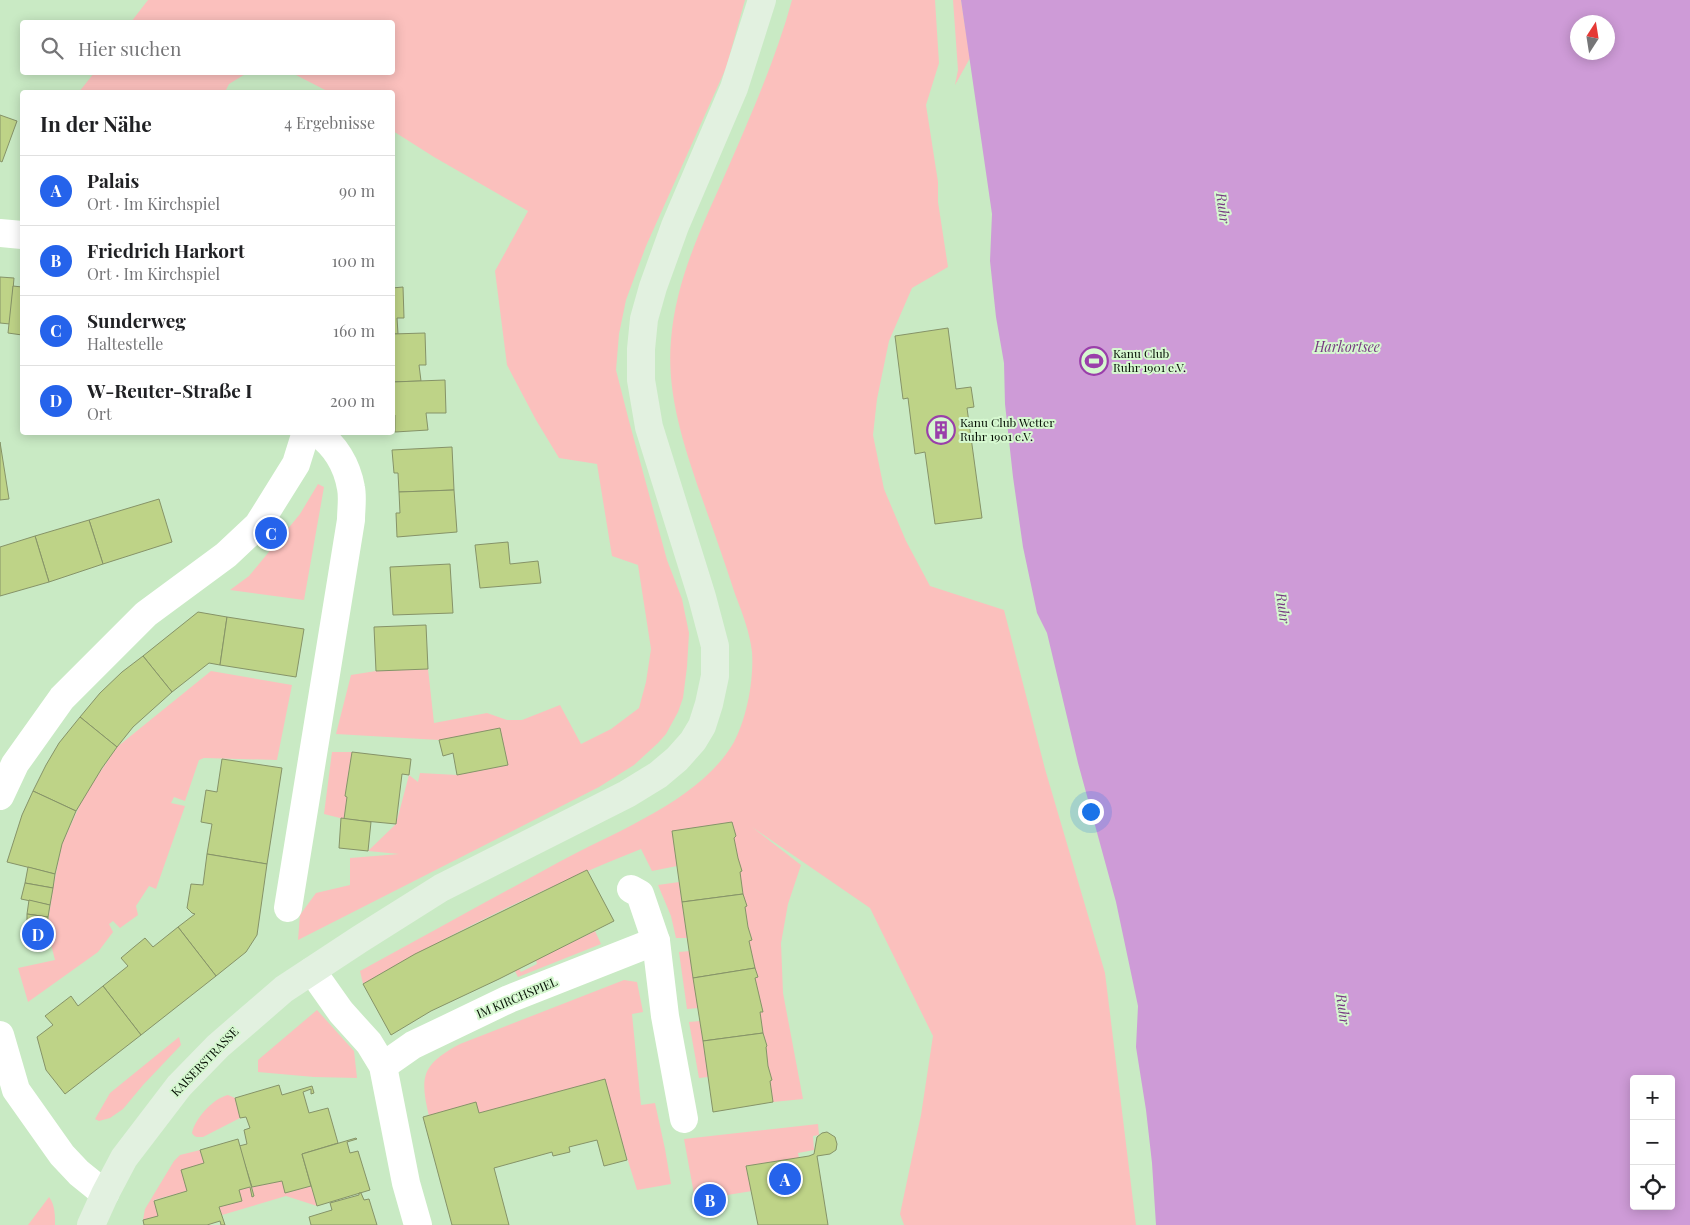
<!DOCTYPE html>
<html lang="de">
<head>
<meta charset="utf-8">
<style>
  :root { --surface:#fff; --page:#f2f2f2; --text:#202124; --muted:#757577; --line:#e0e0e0; --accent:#2563eb }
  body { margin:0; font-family:"Playfair Display",serif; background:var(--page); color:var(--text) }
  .controls { position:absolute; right:15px; bottom:15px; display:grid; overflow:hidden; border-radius:5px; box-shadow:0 2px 12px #0003 }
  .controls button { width:45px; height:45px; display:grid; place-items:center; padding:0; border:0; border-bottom:1px solid var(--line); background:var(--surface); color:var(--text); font:25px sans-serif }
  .compass { position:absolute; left:1570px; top:15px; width:45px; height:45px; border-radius:50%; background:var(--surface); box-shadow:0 2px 12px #0003; rotate:12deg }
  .you { position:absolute; left:1090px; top:811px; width:18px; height:18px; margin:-12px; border:4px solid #fff; border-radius:50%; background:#1a73e8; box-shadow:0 0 0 8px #1a73e833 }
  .badge { display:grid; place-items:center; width:32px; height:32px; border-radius:50%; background:var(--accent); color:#fff; font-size:16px; font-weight:700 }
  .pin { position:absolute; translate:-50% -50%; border:2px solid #fff; box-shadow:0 1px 5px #0006 }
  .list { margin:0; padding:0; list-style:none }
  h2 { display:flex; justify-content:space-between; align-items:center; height:65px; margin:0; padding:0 20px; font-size:21px }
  h2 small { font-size:16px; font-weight:400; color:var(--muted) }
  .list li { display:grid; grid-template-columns:32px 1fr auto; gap:15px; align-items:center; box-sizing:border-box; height:70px; padding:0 20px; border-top:1px solid var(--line) }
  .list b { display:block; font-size:19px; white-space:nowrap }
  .list p { margin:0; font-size:16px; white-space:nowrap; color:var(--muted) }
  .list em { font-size:16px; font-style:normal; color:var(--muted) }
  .icon { flex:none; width:28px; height:28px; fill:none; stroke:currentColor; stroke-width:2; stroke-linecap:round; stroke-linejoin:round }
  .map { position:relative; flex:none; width:1690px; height:1225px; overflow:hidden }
  .search { position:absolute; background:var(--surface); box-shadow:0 2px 12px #0003; left:20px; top:20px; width:375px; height:55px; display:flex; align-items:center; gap:12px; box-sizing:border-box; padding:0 18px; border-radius:5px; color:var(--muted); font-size:19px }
  .panel { position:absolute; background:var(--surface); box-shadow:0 2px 12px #0003; left:20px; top:90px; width:375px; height:345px; border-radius:5px }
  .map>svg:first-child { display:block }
</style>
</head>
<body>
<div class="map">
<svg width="1690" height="1225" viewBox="0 0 1690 1225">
  <rect width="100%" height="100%" fill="#c9eac4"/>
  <!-- green -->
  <g fill="#fbc0bd">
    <path d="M 148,0 L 745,0 L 726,68 L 646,246 L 626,300 L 619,334 L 616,370 L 629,421 L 667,560 L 682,599 L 689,633 L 687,667 L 683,698 L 678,712 L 666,734 L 658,743 L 634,765 L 599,787 L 298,940 L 300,915 L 316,893 L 350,885 L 350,858 L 399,854 L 368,851 L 396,824 L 409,775 L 418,782 L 420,773 L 457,775 L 508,765 L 439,740 L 336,734 L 351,675 L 376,671 L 428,669 L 434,723 L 487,713 L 507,720 L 522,720 L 560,705 L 581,744 L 611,729 L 639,708 L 646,682 L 651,649 L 638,565 L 612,556 L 597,464 L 559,458 L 536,420 L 507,365 L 495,271 L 528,211 L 434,157 L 393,131 L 392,92 L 329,92 L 294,74 L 288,73 L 392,72 L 392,22 L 131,22 Z"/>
    <path d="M 792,0 L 935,0 L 939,63 L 926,105 L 938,182 L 938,202 L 948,267 L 912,288 L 889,341 L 877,399 L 873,435 L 884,489 L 906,541 L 930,586 L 1004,610 L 1045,769 L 1105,973 L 1136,1225 L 904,1225 L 900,1214 L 921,1115 L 933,1036 L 870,908 L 752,827 L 801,865 L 788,904 L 781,943 L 783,993 L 803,1099 L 773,1102 L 770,1081 L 772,1080 L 768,1066 L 766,1047 L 767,1045 L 763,1033 L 755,978 L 758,977 L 753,963 L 749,941 L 752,939 L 748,927 L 734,838 L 736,836 L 732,822 L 672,831 L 677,866 L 652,871 L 641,849 C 547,886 451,933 363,984 L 360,971 C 426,935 493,898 559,862 C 616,831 701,800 734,742 C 747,718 754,679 752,652 C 750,633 742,612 735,594 C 725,563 714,532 703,501 C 685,449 666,395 671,340 C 676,275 706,219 731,161 C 754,108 777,55 792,0 Z"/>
    <path d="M 953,0 L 961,0 L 970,58 L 955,85 L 958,70 Z"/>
    <path d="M 94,73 L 94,72 L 247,73 L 229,84 L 225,92 L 79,92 Z"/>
    <path d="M 318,484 L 324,487 L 304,600 L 230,590 L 249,576 L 300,514 Z"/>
    <path d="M 211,671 L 292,685 L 277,760 L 204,758 L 199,760 L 185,801 L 174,797 L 171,803 L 185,806 L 156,889 L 149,886 L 136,906 L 138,915 L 120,928 L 113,921 L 109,924 L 113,932 L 98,952 L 28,1002 L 18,968 L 55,960 L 47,929 L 53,888 L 62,844 L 84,796 L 117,747 Z"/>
    <path d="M 332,752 L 352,752 L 345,796 L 347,797 L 344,819 L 324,814 Z"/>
    <path d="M 679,882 L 687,938 L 676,938 L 671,916 L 658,885 Z"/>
    <path d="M 595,931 L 601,944 L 518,977 L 515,971 L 519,969 L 521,972 L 537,964 L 536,960 Z"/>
    <path d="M 690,951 L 698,1008 L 687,1009 L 679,952 Z"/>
    <path d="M 624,980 L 637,982 L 643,1012 L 632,1014 L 641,1105 L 655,1103 L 665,1149 L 671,1184 L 637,1190 L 621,1138 L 479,1113 L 476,1103 L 429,1116 C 419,1075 423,1064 460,1044 Z"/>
    <path d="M 317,1010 L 354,1051 L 357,1078 L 314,1077 L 258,1072 L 258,1060 Z"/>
    <path d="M 700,1021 L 708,1077 L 699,1078 L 689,1022 Z"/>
    <path d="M 179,1037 L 181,1045 L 143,1085 L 123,1109 L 110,1118 L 99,1121 L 95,1119 L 110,1093 Z"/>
    <path d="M 228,1095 L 235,1098 L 240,1118 L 203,1137 C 198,1137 195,1138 192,1133 C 195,1118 214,1098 228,1095 Z"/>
    <path d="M 818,1124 L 819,1135 L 813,1136 L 814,1150 L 798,1153 L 799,1158 L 746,1166 L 752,1191 L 715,1197 L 696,1205 L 684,1139 Z"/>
    <path d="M 200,1150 L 204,1163 L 187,1191 L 154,1200 L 158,1216 L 143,1220 L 145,1209 L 174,1161 L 180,1155 Z"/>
    <path d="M 282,1181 L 286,1193 L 311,1186 L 317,1206 L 286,1196 L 222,1215 L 219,1207 L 242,1201 L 239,1190 L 250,1187 L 253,1197 L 254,1196 L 252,1187 Z"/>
    <path d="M 49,1197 C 55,1205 55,1215 55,1225 L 28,1225 Z"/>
  </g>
  <!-- water -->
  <path fill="#ce9bd7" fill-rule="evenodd" d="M 961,0 L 1690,0 L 1690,1225 L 1156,1225 L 1152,1163 L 1146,1110 L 1136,1047 L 1138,1006 L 1116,902 L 1078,763 L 1047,633 L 1037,613 L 1023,547 L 1013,477 L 1005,404 L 1004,363 L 996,317 L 990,261 L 992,214 ZM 1578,22 L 1608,22 L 1608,52 L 1578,52 ZM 1634,1079 L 1671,1079 L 1671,1206 L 1634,1206 Z"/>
  <!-- building -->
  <g fill="#bed387" stroke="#869368">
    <path d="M 0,115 L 17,121 L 2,162 L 0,161 Z"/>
    <path d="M 0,277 L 14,278 L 10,324 L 0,323 Z"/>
    <path d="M 13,286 L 22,287 L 22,335 L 8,333 Z"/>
    <path d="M 403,287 L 404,318 L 397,318 L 398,334 L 392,334 L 392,288 Z"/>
    <path d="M 948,328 L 956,389 L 971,387 L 974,407 L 967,408 L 982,518 L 935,524 L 925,452 L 915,454 L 908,398 L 903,399 L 895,336 Z"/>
    <path d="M 425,333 L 426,365 L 419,365 L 421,381 L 392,382 L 392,334 Z"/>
    <path d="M 445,380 L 446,413 L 426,413 L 428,430 L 395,432 L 395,415 L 392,415 L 392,382 Z"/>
    <path d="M 0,442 L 9,499 L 0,500 Z"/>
    <path d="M 452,447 L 454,490 L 399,492 L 398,473 L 394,473 L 392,450 Z"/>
    <path d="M 454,490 L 457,532 L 397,537 L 396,513 L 400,513 L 399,492 Z"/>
    <path d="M 159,499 L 172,542 L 103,564 L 89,520 Z"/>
    <path d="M 89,520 L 103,564 L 49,582 L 35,536 Z"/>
    <path d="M 35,536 L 49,582 L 0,596 L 0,547 Z"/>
    <path d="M 508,542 L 510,564 L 538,561 L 541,583 L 480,588 L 475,545 Z"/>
    <path d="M 450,564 L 453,613 L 393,615 L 390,567 Z"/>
    <path d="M 198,612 L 227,617 L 220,665 L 209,663 L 172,692 L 143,656 Z"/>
    <path d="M 227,617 L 304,629 L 296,677 L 220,665 Z"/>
    <path d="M 426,625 L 428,669 L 376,671 L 374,627 Z"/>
    <path d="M 143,656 L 172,692 L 133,727 L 117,747 L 80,717 L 100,693 L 122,672 Z"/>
    <path d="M 80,717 L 117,747 L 102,768 L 76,811 L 33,791 L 46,765 L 59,743 Z"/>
    <path d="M 500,728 L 508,765 L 457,775 L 453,753 L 443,756 L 439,740 Z"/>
    <path d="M 352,752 L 411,759 L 409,775 L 402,774 L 396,824 L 344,819 L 347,797 L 345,796 Z"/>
    <path d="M 222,759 L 282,768 L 267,864 L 207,854 L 212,824 L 201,822 L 206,790 L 217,792 Z"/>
    <path d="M 33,791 L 76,811 L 62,844 L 55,874 L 7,862 L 22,815 Z"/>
    <path d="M 341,818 L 371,822 L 368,851 L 339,848 Z"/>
    <path d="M 732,822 L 736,836 L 734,838 L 738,858 L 742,871 L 740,872 L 743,894 L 682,902 L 672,831 Z"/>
    <path d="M 207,854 L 267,864 L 257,935 L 246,952 L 216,976 L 178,927 L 195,914 L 192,913 L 187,908 L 191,884 L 203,885 Z"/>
    <path d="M 28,867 L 55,874 L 53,888 L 25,883 Z"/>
    <path d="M 587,870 L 614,921 L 499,979 L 431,1011 L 391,1035 L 363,984 L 415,954 Z"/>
    <path d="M 25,883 L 53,888 L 50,905 L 21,899 Z"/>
    <path d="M 743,894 L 747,906 L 745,907 L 748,927 L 752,940 L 749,941 L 755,968 L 693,978 L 682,902 Z"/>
    <path d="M 29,900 L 50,905 L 48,917 L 27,914 Z"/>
    <path d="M 27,914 L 48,917 L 47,929 L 27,928 Z"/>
    <path d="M 178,927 L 216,976 L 141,1035 L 103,986 L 128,966 L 121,958 L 134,947 L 145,938 L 153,947 Z"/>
    <path d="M 27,928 L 47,929 L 49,941 L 29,939 Z"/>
    <path d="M 755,968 L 758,977 L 755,978 L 763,1012 L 760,1012 L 763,1033 L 703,1041 L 693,978 Z"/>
    <path d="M 103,986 L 141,1035 L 65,1094 L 46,1070 L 37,1037 L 53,1025 L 45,1016 L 71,996 L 78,1006 Z"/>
    <path d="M 763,1033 L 767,1046 L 766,1047 L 768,1066 L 772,1080 L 770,1081 L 773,1102 L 713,1112 L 703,1041 Z"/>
    <path d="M 605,1079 L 627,1160 L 604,1166 L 597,1140 L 569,1147 L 570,1152 L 553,1156 L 552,1152 L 494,1168 L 509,1225 L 452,1225 L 423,1117 L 476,1102 L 479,1113 Z"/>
    <path d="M 279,1085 L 282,1095 L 312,1086 L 314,1093 L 311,1094 L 311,1089 L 303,1092 L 309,1113 L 328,1108 L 338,1143 L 302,1154 L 311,1186 L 285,1193 L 282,1181 L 252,1187 L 239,1146 L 247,1144 L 244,1130 L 250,1128 L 246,1117 L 240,1118 L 235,1098 Z"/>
    <path d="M 827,1132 L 835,1137 L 837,1144 L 836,1150 L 830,1154 L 817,1156 L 828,1225 L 758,1225 L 746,1166 L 809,1156 L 814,1154 L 817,1137 L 822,1133 Z"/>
    <path d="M 356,1138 L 357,1139 L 347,1142 L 350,1153 L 358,1151 L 370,1190 L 317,1206 L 302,1154 Z"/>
    <path d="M 238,1139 L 254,1196 L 252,1197 L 250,1187 L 239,1190 L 242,1201 L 219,1207 L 225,1225 L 221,1225 L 220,1221 L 207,1225 L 144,1225 L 143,1220 L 158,1216 L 154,1201 L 187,1191 L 181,1170 L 204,1163 L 200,1150 Z"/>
    <path d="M 359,1193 L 361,1193 L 364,1200 L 369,1199 L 377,1225 L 311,1225 L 309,1217 L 332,1210 L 330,1203 L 359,1195 Z"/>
  </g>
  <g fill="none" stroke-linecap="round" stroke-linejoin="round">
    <!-- minor -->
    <g stroke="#fff" stroke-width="28">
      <path d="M 0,233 L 22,235"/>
      <path d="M 0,796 L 15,764 L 62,698 L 146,614 L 226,555 L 258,525 L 296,464 L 306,432"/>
      <path d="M 631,889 L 640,894 L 656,941 L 665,1016 L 684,1119"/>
      <path d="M 288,908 L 351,520 C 351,510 353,498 351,488 C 347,465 335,445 316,432"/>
      <path d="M 312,971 L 341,1012 L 369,1043 L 383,1066 L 406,1183 L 418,1225"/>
      <path d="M 0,1035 L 16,1090 L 62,1155 L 79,1173 L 105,1194"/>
      <path d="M 383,1066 L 413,1045 L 509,999 L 656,941"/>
    </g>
    <!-- secondary -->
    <path stroke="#e2f1e0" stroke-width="28" d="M 91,1225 L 105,1194 L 124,1158 L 179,1086 L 218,1046 L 284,989 L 360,939 L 441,888 L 627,794 L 658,775 L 677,759 L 693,741 L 702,726 L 709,704 L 715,676 L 715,646 L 702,597 L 649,427 L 641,380 L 641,349 L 644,319 L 653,287 L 675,226 L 734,88 L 762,0"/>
  </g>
  <!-- icons -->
  <defs>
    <symbol id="stadium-ring" viewBox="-11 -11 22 22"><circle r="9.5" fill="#d6f8d0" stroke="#9a3faa" stroke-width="1.5"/><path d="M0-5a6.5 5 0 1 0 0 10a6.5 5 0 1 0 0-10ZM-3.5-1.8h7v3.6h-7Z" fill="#9a3faa"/></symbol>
    <symbol id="building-ring" viewBox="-11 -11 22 22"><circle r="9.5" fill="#d6f8d0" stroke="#9a3faa" stroke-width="1.5"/><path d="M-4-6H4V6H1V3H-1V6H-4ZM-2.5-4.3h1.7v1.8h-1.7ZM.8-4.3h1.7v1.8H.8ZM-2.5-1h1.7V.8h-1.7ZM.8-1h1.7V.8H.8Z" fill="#9a3faa"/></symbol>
  </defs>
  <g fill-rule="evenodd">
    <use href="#stadium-ring" x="1078" y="345" width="32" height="32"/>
    <use href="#building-ring" x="925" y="414" width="32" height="32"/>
  </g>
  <g text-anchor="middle" stroke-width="4" stroke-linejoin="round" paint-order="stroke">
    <!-- poi labels -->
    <g font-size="12" fill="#050f04" stroke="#d6f8d0" text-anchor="start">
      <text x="1113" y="358">Kanu Club<tspan x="1113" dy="14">Ruhr 1901 e.V.</tspan></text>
      <text x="960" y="427">Kanu Club Wetter<tspan x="960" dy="14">Ruhr 1901 e.V.</tspan></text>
    </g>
    <!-- street labels -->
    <g font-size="12" fill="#050f04" stroke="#d6f8d0">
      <text transform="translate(517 998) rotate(-23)" y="4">IM KIRCHSPIEL</text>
      <text transform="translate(205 1062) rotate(-46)" y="4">KAISERSTRASSE</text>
    </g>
    <!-- water labels -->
    <g font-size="14" font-style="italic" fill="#763881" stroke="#d6f8d0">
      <text transform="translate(1223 208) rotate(82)" y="5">Ruhr</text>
      <text x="1347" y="352">Harkortsee</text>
      <text transform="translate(1283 608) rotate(82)" y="5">Ruhr</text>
      <text transform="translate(1343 1009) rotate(82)" y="5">Ruhr</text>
    </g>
  </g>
</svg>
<div class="controls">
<button>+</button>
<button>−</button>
<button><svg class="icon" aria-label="locate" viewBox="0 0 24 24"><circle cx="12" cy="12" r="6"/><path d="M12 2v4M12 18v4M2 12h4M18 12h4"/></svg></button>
</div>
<svg class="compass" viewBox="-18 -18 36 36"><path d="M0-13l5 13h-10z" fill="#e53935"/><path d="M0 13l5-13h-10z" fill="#757577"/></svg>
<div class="you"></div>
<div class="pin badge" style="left:785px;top:1179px">A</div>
<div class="pin badge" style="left:710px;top:1200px">B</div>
<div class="pin badge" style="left:271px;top:533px">C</div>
<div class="pin badge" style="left:38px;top:934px">D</div>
<div class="search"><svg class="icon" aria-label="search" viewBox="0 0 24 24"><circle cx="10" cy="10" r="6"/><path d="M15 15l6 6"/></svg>Hier suchen</div>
<section class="panel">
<h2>In der Nähe<small>4 Ergebnisse</small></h2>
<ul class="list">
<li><span class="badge">A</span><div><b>Palais</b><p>Ort · Im Kirchspiel</p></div><em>90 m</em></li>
<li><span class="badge">B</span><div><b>Friedrich Harkort</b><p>Ort · Im Kirchspiel</p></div><em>100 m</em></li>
<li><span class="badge">C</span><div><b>Sunderweg</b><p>Haltestelle</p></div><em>160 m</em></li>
<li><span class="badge">D</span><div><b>W-Reuter-Straße I</b><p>Ort</p></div><em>200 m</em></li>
</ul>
</section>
</div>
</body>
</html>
